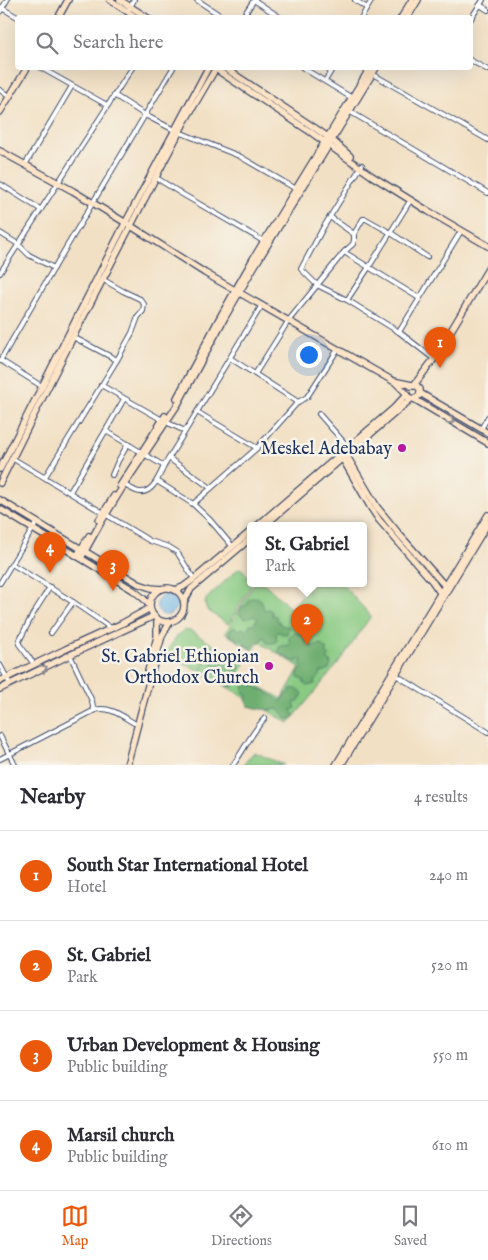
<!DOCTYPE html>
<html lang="en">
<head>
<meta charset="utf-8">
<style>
  :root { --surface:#fff; --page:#f7f7f7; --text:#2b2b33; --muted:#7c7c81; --line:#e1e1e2; --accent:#ea580c }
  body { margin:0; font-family:"IM FELL English",serif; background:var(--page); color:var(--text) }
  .you { position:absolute; left:308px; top:354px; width:18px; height:18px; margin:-12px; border:4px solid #fff; border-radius:50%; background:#1a73e8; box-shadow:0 0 0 8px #1a73e833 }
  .badge { display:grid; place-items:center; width:32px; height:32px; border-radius:50%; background:var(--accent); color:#fff; font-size:16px; font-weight:700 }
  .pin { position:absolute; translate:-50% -41px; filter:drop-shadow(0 1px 2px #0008) }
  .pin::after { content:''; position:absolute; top:26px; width:18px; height:15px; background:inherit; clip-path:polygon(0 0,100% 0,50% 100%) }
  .popup { position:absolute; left:247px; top:522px; width:120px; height:65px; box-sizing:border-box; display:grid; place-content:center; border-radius:5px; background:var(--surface); filter:drop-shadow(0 1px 4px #0005); font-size:16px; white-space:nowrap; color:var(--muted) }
  .popup b { font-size:19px; color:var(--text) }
  .popup::after { content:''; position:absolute; left:50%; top:100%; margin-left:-10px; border:10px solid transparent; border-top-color:var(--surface) }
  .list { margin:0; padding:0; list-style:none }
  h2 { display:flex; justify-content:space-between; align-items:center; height:65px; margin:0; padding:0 20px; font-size:21px }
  h2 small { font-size:16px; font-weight:400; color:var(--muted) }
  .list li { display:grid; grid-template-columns:32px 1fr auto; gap:15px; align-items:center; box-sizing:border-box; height:90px; padding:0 20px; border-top:1px solid var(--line) }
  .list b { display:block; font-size:19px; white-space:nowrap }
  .list p { margin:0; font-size:16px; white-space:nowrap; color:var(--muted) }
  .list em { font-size:16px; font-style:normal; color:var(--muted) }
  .icon { flex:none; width:28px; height:28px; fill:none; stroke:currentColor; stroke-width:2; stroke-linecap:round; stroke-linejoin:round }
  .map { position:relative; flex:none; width:488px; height:765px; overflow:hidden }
  .search { position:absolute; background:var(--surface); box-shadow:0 5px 20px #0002; left:15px; right:15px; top:15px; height:55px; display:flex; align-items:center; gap:12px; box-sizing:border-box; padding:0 18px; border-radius:5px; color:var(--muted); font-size:19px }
  .sheet { height:425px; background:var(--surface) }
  nav { display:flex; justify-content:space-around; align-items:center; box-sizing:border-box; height:70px; border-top:1px solid var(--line); background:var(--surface); font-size:14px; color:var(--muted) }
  nav a { display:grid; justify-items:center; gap:2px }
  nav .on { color:var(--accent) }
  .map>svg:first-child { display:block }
</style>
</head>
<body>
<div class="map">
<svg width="488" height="765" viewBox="0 0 488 765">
  <rect width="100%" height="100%" fill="#f7f3e8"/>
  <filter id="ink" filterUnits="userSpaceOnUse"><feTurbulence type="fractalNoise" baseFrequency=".02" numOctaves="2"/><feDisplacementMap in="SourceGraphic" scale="10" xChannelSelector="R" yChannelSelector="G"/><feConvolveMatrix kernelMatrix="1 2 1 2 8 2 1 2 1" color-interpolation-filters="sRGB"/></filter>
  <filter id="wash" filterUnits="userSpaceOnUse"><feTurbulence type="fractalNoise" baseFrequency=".0096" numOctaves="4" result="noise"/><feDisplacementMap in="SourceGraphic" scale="20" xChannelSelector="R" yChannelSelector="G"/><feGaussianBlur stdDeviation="1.12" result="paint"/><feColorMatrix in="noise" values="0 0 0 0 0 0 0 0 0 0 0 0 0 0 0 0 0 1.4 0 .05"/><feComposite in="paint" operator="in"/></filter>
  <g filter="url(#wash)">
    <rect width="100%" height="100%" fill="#f2e0c4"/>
    <!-- green -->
    <g fill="#88ca82" stroke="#527c70">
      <path d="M 239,568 L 242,569 L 251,580 L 251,584 L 252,584 L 228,624 L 207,610 L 205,604 L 206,599 Z"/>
      <path d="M 254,584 L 265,584 L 291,609 L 311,584 L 342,584 L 371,616 L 341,660 L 289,723 L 201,672 L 216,647 L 245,664 L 239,675 L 282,699 L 300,667 L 259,642 L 253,651 L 225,633 Z"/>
      <path d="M 184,630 L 191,631 L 215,646 L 200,671 L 164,655 L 178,635 Z"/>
      <path d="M 254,752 L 284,765 L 243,765 Z"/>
    </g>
    <!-- forest -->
    <g fill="#6eae70" stroke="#446e67">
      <path d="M 257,597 L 262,601 L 264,610 L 268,609 L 272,611 L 272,615 L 276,616 L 277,618 L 276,620 L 279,621 L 280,624 L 284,626 L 288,626 L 289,627 L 287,634 L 283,634 L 278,632 L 276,634 L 277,641 L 274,643 L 267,643 L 265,638 L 263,637 L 261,641 L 254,643 L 254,646 L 252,648 C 246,647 245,644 242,639 L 239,640 L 229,635 L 229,632 L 233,627 L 239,630 L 242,628 L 245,630 L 247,630 L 250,624 L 254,624 L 256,620 L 258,620 L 258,618 L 253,616 L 246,619 L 241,616 L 239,613 C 241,608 242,606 247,605 L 249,599 Z"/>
      <path d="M 294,633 C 301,633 306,639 311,644 L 311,647 L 320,644 L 327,650 L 326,653 L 329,655 L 329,657 L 327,659 L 330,661 L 331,665 C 329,670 326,672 321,672 L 320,676 L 318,676 L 317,680 L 314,681 L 315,684 L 307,686 L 304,684 L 304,680 L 302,680 L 298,677 L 298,673 L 303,667 L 300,664 L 302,660 L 298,659 L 297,662 L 287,658 L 286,656 C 280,656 276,651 280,646 L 290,645 C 288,639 288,636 294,633 Z"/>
      <path d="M 218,651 L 226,655 L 228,659 L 237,660 L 239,665 L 240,669 L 237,672 L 234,673 L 235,676 C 238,677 241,677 244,680 C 248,684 248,685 254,685 L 258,689 L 261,689 L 267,692 L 268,694 L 270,694 C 273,696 276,698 279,701 L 282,701 L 286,694 L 289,694 L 291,689 C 296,688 301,690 303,694 L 298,702 L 294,703 L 296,708 L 291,710 L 294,715 L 292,719 L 287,719 L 280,710 L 277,709 L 272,710 L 260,709 L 248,706 L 246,700 L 247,695 L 243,692 L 244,687 L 238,681 L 235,683 L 234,686 L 228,687 L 224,681 L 222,682 L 220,679 L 221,676 L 217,675 L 216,671 L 213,671 L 211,666 L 214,663 L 212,659 Z"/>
    </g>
    <!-- water -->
    <path fill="#6cb4e4" stroke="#4472a1" d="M 165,595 C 190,595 169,628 158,610 C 154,604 158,597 165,595 Z"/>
  </g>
  <g filter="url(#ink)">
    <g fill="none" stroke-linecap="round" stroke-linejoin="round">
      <defs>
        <g id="street">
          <path d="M 197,0 L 224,18"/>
          <path d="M 254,0 L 281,18"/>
          <path d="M 355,0 L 367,8"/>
          <path d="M 480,5 L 488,10"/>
          <path d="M 0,7 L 19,18"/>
          <path d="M 129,9 L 134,0"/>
          <path d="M 0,12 L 7,0"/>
          <path d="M 242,18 L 254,0"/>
          <path d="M 361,18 L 372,0"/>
          <path d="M 470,20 L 483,0"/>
          <path d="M 470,60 L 488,70"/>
          <path d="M 41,68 L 107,105"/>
          <path d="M 303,68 L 352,98"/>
          <path d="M 362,68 L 488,140"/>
          <path d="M 325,81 L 333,68"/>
          <path d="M 0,90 L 10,97"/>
          <path d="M 114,95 L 145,115 L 174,130 L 239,156 L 298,190"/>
          <path d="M 349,111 L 488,193"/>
          <path d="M 25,165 L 72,86"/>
          <path d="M 362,165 L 323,228 L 301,269 L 317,285 L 347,300 L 399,332 L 434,359"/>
          <path d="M 155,177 L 182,194 L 265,242"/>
          <path d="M 0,184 L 40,209"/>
          <path d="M 330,217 L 354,234"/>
          <path d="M 0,233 L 18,244 L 29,255 L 54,268"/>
          <path d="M 344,252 L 419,298"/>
          <path d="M 0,273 L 132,68"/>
          <path d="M 347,300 L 369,267 L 410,201"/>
          <path d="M 399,332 L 461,231"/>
          <path d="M 73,337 L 117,360"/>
          <path d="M 230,358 L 298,402"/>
          <path d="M 0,360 L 43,387"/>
          <path d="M 0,361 L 54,268 L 173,68"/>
          <path d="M 255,374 L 289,320 L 344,252 L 353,244 L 354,240 L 354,234 L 363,219 L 366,219 L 391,233 L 427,257"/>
          <path d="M 101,385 L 166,422 L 185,431"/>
          <path d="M 197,412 L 257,448"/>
          <path d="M 319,414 L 348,447"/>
          <path d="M 481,429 L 488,417"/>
          <path d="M 106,431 L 164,466"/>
          <path d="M 12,458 L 150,541 L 169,547 L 177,552 L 194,579"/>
          <path d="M 170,459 L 211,488"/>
          <path d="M 112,475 L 118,461 L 128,444"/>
          <path d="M 45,477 L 117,360 L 132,333 L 138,317 L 143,311 L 144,304 L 140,299 L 123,291 L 102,279"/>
          <path d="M 157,481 L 193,504 L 210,520 L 233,547"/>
          <path d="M 124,485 C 128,487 132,489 136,491 C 151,497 159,477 164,466 L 262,305"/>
          <path d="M 70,492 L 124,399"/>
          <path d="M 193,504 L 257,448 L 298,402 L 307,397 L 338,349"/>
          <path d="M 12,564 L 73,602 L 111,628"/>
          <path d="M 0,583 L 37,522"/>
          <path d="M 51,633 L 73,602"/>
          <path d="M 70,655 L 92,701 L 93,707 L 95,710"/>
          <path d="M 34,664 L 19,644 L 19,641 L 33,614 L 50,587"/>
          <path d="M 0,665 L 10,684"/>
          <path d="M 396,675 L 488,732"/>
          <path d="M 0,736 L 15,765"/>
          <path d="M 0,759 L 95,710 C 110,706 122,716 134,723"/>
          <path d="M 233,765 C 244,750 252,732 265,718"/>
        </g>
        <g id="secondary">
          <path d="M 110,0 L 137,18"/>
          <path d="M 120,0 L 148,18"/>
          <path d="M 58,18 L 68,0"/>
          <path d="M 401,18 L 412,0"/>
          <path d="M 407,18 L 418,0"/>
          <path d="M 214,68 L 312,133 L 372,176 L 428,211 L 488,246"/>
          <path d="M 225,68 L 315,128 L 332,140 L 350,156"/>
          <path d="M 0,112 L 27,68"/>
          <path d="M 0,151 L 73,191 L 131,226 L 205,273 L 393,381 L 412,385"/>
          <path d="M 395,382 L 406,393"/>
          <path d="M 414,385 L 434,359 L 488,269"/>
          <path d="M 411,386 L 417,386 L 420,389 L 420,393 L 488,433"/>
          <path d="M 408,397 L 414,399 L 419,396 L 420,393"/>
          <path d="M 177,398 L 219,319 L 253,259 L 370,68"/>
          <path d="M 414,399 L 488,443"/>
          <path d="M 345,453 L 377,507 L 399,534 L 446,587"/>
          <path d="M 341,456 L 371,508 L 379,520 L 432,581 L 441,594"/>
          <path d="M 0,469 L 121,231 L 208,68"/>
          <path d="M 0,483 L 73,337 L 185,121 L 216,68"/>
          <path d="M 120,486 L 165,416"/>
          <path d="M 0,500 L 139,584 L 151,588 L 162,589"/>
          <path d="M 0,509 L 133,590 L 143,598 L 150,606"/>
          <path d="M 99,520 L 114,496"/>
          <path d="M 257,526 L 394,408 L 407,394"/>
          <path d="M 264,526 L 411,399"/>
          <path d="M 77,556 L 89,536"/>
          <path d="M 81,558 L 100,524 L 124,485 L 178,404 L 225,317 L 254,267 L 376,68"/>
          <circle cx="167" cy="605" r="17"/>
          <path d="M 175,590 L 183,587 L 194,579 L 251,531"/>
          <path d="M 184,602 L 191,589 L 251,538"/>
          <path d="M 148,671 L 157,637 L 157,619"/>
          <path d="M 0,681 L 66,649 L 121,624 L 150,608"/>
          <path d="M 0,689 L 70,655 L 154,616"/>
          <path d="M 127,765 L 150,678 L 162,636 L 170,622"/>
          <path d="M 336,765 L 488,515"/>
          <path d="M 341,765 L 488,523"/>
        </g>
      </defs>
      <!-- street casing -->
      <use href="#street" stroke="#3b4a6d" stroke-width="6"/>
      <!-- secondary casing -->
      <use href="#secondary" stroke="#3b4a6d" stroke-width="8"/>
      <!-- street -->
      <use href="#street" stroke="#fff" stroke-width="4"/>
      <!-- secondary -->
      <use href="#secondary" stroke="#fee4c6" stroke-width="5.5"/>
    </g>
    <!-- one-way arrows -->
    <defs><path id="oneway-chevron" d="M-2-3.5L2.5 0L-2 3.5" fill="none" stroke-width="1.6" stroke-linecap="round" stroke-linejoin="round" transform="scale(1.25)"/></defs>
    <g stroke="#8c8a92">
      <use href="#oneway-chevron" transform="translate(451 421) rotate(31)"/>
      <use href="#oneway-chevron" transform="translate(44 668) rotate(-26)"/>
    </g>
  </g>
  <!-- markers -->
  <g fill="#b5179e" stroke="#f7f3e8" stroke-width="2">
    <circle cx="402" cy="448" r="5"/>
    <circle cx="269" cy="666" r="5"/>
  </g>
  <g text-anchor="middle" stroke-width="5" stroke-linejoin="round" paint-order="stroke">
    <!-- poi labels -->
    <g font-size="18" fill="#1b2f5e" stroke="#f7f3e8" text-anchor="end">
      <text x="392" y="454">Meskel Adebabay</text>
      <text x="259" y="662">St. Gabriel Ethiopian<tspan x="259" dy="21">Orthodox Church</tspan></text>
    </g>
  </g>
</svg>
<div class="you"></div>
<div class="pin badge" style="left:440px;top:368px">1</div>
<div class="pin badge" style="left:307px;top:645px">2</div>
<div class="popup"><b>St. Gabriel</b>Park</div>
<div class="pin badge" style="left:113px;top:591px">3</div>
<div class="pin badge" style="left:50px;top:573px">4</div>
<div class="search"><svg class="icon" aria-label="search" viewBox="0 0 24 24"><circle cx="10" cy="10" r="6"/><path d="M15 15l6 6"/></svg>Search here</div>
</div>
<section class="sheet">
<h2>Nearby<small>4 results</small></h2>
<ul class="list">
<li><span class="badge">1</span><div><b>South Star International Hotel</b><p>Hotel</p></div><em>240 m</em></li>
<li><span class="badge">2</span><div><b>St. Gabriel</b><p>Park</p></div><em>520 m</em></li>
<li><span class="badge">3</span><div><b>Urban Development &amp; Housing</b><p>Public building</p></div><em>550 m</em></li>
<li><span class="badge">4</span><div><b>Marsil church</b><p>Public building</p></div><em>610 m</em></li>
</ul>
</section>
<nav>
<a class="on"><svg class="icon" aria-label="map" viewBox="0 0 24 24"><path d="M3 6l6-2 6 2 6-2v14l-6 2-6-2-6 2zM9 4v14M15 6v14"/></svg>Map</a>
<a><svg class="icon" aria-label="directions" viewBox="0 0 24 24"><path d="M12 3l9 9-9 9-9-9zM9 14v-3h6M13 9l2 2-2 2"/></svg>Directions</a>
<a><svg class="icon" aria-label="saved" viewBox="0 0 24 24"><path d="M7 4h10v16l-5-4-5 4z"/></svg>Saved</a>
</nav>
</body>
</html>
